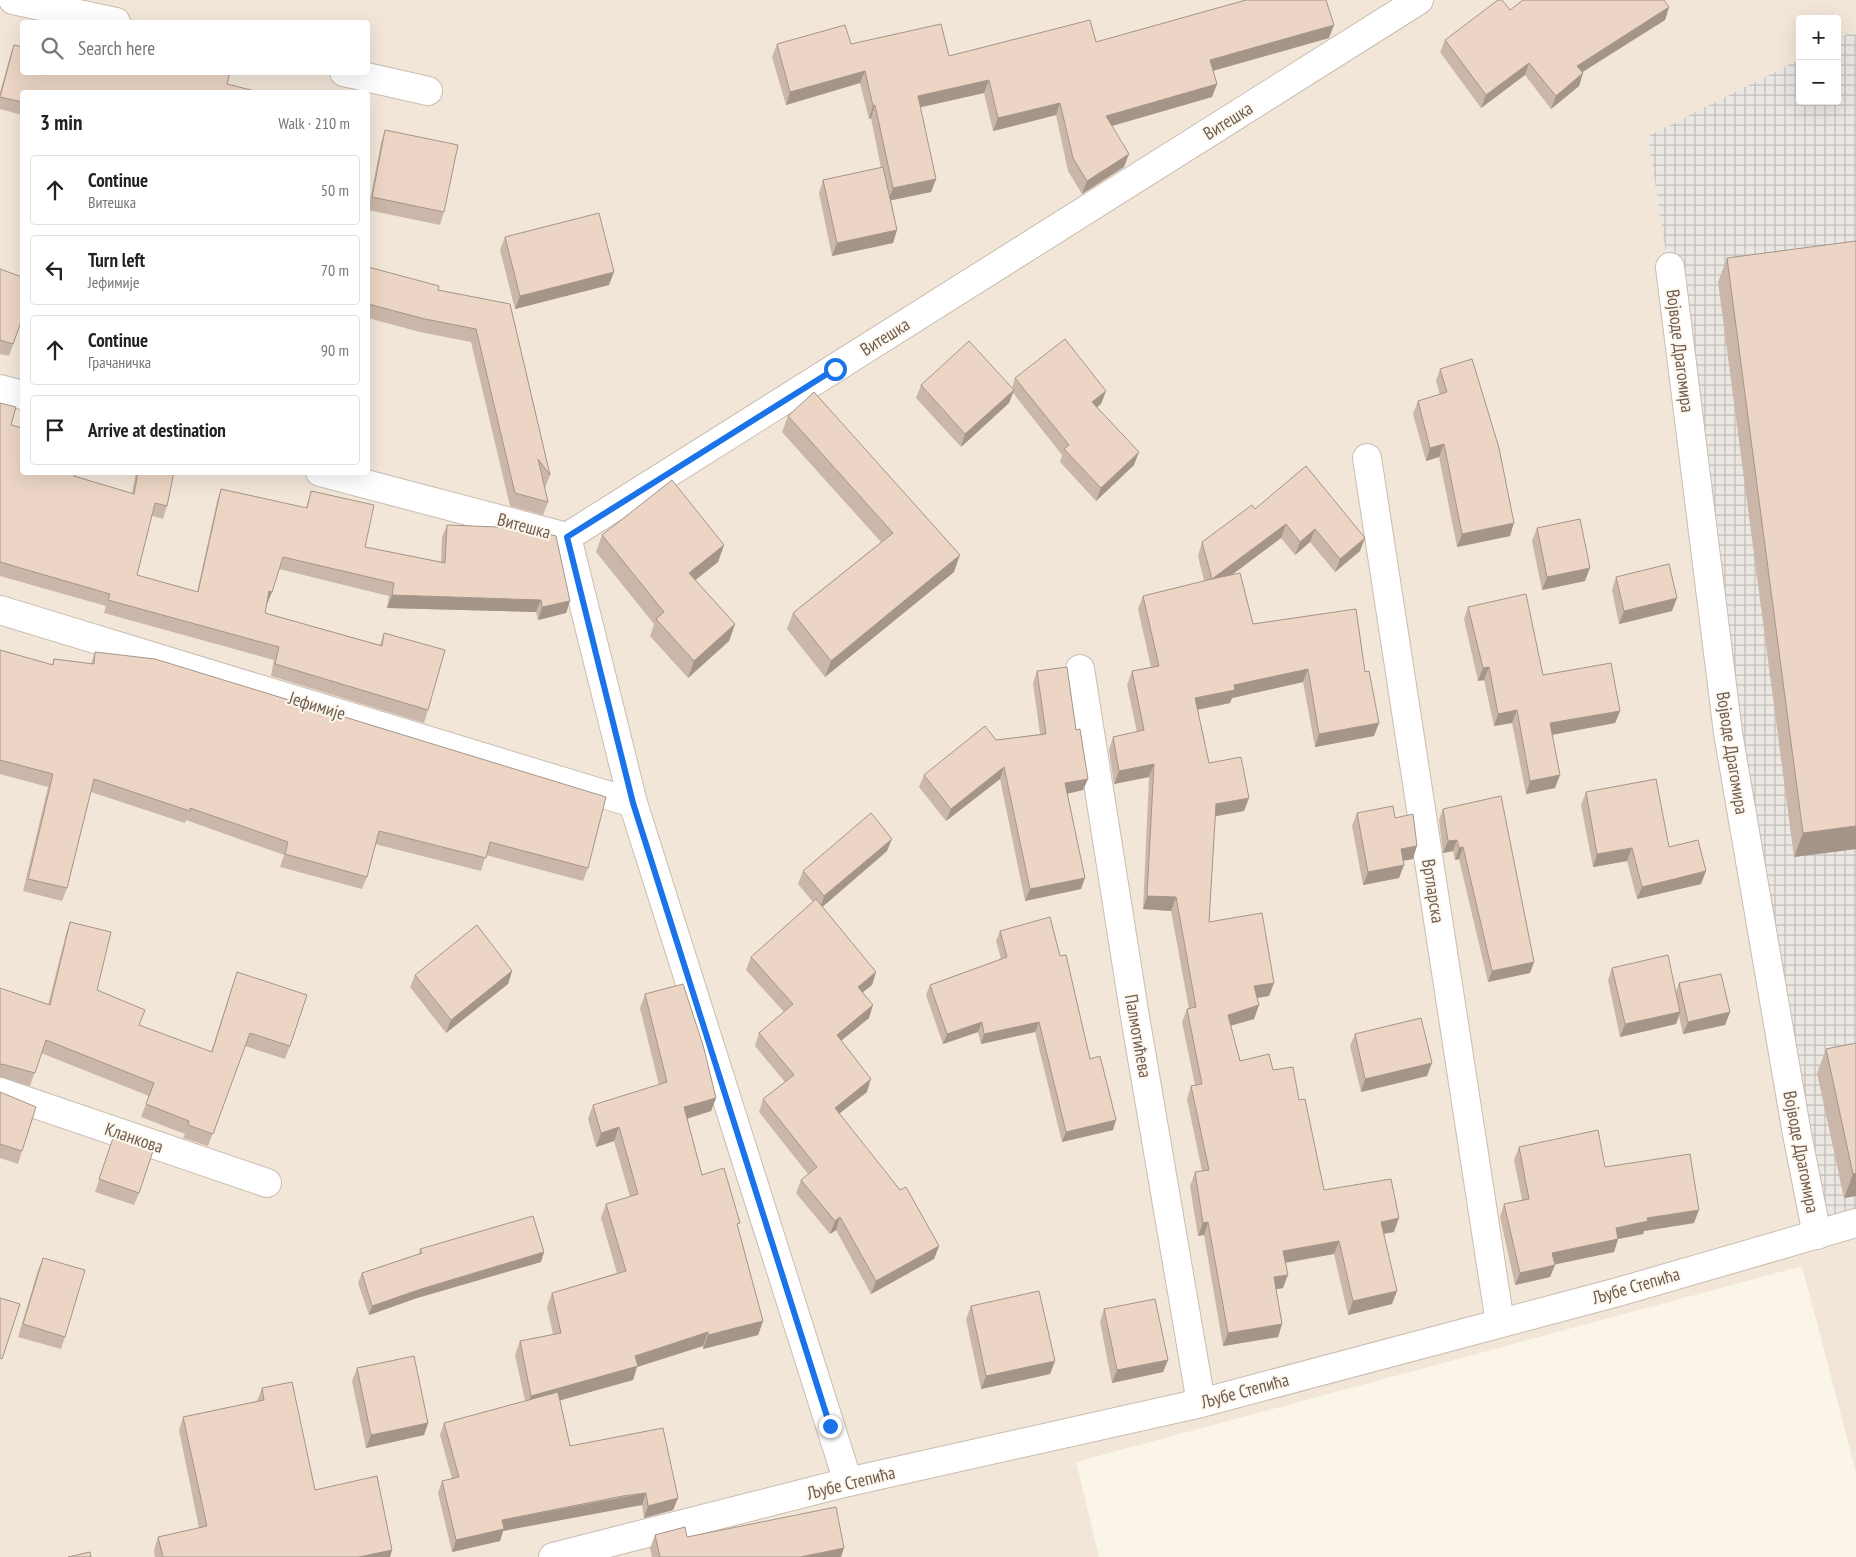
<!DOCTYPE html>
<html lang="en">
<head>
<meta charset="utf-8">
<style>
  :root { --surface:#fff; --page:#f2f2f2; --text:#222; --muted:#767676; --line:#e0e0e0 }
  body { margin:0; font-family:"PT Sans Narrow",sans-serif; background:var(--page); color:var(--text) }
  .controls { position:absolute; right:15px; top:15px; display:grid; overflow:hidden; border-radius:5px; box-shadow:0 5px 20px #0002 }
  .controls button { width:45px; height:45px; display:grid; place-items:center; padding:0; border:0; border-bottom:1px solid var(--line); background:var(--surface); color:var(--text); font:25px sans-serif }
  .stop { position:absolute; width:15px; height:15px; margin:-11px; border:4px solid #1a73e8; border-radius:50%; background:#fff }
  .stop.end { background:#1a73e8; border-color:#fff; box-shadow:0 1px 5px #0008 }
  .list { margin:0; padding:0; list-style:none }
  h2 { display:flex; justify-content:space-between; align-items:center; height:65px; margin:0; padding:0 20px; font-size:21px }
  h2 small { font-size:16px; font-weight:400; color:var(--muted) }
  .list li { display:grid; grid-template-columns:32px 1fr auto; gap:15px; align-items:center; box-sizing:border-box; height:70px; margin:0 10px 10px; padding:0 10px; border:1px solid var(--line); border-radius:5px }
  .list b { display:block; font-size:19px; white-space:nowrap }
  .list p { margin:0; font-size:16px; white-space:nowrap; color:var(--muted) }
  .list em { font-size:16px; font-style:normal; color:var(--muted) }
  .icon { flex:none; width:28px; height:28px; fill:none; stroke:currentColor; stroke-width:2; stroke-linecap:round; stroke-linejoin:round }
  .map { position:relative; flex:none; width:1856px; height:1557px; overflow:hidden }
  .search { position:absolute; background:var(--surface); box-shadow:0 5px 20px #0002; left:20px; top:20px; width:350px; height:55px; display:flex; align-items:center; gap:12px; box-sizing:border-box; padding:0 18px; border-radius:5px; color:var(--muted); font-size:19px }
  .panel { position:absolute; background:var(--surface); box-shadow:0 5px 20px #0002; left:20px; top:90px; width:350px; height:385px; border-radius:5px }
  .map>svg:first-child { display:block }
</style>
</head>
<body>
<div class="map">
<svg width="1856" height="1557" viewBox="0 0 1856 1557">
  <defs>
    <pattern id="industrial-grid" width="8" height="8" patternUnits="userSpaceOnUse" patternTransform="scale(1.25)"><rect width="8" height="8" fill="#ebe7e2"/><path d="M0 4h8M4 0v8" fill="none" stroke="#c3beba"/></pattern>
  </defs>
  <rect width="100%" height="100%" fill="#faf4e9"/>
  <!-- residential -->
  <path fill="#f1e6d8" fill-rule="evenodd" d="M 0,0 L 1856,0 L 1856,35 L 1852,32 L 1837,39 L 1837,19 L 1800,19 L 1800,59 L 1648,136 L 1856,1226 L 1856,1472 L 1802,1266 L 1076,1462 L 1099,1557 L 0,1557 ZM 22,22 L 368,22 L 368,72 L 22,72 ZM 22,92 L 368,92 L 368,472 L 22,472 Z"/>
  <!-- industrial -->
  <path fill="url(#industrial-grid)" d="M 1852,32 L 1856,35 L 1856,1226 L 1817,1235 L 1648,136 L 1800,59 L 1800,101 L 1837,101 L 1837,39 Z"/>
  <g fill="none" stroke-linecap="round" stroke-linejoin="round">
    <defs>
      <g id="street">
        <path d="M 13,0 L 116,22"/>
        <path d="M 344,72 L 428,91"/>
        <path d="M 1670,267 L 1728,733 L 1797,1134 L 1817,1235"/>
        <path d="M 0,389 L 22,395"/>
        <path d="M 1367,458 L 1500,1323"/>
        <path d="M 320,472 L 567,537 L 1419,0"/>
        <path d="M 567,537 L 633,803 L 848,1482"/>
        <path d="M 0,610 L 633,803"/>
        <path d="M 1080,669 L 1134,1011 L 1201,1403"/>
        <path d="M 0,1092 L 267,1183"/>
        <path d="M 553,1557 L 848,1482 L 1201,1403 L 1618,1292 L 1856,1223"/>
      </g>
    </defs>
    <!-- street casing -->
    <use href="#street" stroke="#cbbcb0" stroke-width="30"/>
    <!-- street -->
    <use href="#street" stroke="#fff" stroke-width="28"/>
  </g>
  <!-- wall -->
  <g fill="#cbb7a9">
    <path d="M 1244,0 L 1326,0 L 1329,38 L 1213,71 L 1217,84 L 1212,97 L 1112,126 L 1124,167 L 1082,194 L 1068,171 L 1056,115 L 993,131 L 984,93 L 920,107 L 936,179 L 931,192 L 891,200 L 897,230 L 893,243 L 832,256 L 819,193 L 823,180 L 881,168 L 871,118 L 869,119 L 860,83 L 786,105 L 772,57 L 777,44 L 851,44 L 949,56 L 1096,42 L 1244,1 Z"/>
    <path d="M 1669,7 L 1665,20 L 1582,72 L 1583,73 L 1579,86 L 1551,109 L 1525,75 L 1481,108 L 1440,52 L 1445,40 L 1510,10 Z"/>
    <path d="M 14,45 L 22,92 L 22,115 L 0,109 L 0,92 L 10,56 Z"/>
    <path d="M 385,130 L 444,212 L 440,225 L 368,210 L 381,143 Z"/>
    <path d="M 505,237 L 609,285 L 515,309 L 500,250 Z"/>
    <path d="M 1856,241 L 1856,849 L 1794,857 L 1718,282 L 1727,258 Z"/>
    <path d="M 368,267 L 438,290 L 510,304 L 550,475 L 545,488 L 544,486 L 548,502 L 543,515 L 510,506 L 471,342 L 420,332 L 368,318 Z"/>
    <path d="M 0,269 L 22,319 L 9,356 L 0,354 Z"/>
    <path d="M 1440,369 L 1510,536 L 1457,547 L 1439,457 L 1426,461 L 1413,414 L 1418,401 L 1440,395 L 1436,381 Z"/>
    <path d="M 1015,378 L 1106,391 L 1101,404 L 1097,407 L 1134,465 L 1096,501 L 1060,462 L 1062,455 L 1013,393 L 1009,403 L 961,447 L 916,398 L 921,385 L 1012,388 Z"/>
    <path d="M 0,403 L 11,425 L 74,476 L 132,493 L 136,472 L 174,472 L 167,506 L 163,519 L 152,516 L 137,575 L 197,592 L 217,501 L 221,489 L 306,508 L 311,491 L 365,547 L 441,562 L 442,537 L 447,525 L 570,601 L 566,613 L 538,620 L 536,612 L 387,608 L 389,596 L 279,569 L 272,592 L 267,604 L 265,613 L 380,645 L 384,633 L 428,710 L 424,723 L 271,676 L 274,660 L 104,613 L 106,606 L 0,576 Z"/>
    <path d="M 788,416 L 954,572 L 825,677 L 787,629 L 793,613 L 881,542 L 782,432 Z"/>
    <path d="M 1306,466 L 1360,551 L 1335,572 L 1310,542 L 1295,555 L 1281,538 L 1231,575 L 1253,624 L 1356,609 L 1374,736 L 1315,747 L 1303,682 L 1232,698 L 1230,703 L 1198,710 L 1209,763 L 1244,811 L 1215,816 L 1209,922 L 1274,983 L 1269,996 L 1257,998 L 1259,1005 L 1254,1019 L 1230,1025 L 1240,1061 L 1273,1070 L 1299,1100 L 1324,1190 L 1394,1232 L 1383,1234 L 1392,1304 L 1348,1315 L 1334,1254 L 1285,1262 L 1283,1288 L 1276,1289 L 1282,1324 L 1278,1337 L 1223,1346 L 1204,1235 L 1198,1236 L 1190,1186 L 1195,1172 L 1202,1171 L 1187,1099 L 1191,1086 L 1195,1085 L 1182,1022 L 1187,1009 L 1189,1009 L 1171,911 L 1143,909 L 1149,777 L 1114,784 L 1109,750 L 1113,737 L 1137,732 L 1127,685 L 1132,671 L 1151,667 L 1138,609 L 1143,596 L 1204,581 L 1198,556 L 1202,542 L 1255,509 Z"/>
    <path d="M 1537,528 L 1585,581 L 1542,590 L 1532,541 Z"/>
    <path d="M 602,535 L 724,545 L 718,562 L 695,580 L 735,624 L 729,641 L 688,678 L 650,636 L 654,624 L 596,552 Z"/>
    <path d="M 1616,577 L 1672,611 L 1619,624 L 1612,590 Z"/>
    <path d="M 1468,607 L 1543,675 L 1620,711 L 1615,723 L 1552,735 L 1555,788 L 1526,794 L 1512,723 L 1494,726 L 1484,680 L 1478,681 L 1464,619 Z"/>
    <path d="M 0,650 L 52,665 L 54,659 L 91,664 L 95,652 L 588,868 L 583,881 L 486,855 L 481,871 L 375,844 L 367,877 L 362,889 L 280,867 L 284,855 L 186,820 L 185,823 L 91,792 L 67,888 L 62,901 L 23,891 L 48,787 L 0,774 Z"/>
    <path d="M 1037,671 L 1076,730 L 1088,779 L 1083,790 L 1067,794 L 1081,889 L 1025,901 L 1000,779 L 946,821 L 919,787 L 924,775 L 996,740 L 1040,734 L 1033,683 Z"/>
    <path d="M 1586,792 L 1669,847 L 1701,884 L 1637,899 L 1627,861 L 1593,867 L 1581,805 Z"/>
    <path d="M 1443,809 L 1534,962 L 1530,973 L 1488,982 L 1459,859 L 1455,860 L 1453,851 L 1443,853 L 1439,820 Z"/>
    <path d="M 1357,813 L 1395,818 L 1413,859 L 1403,860 L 1399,878 L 1363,885 L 1352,826 Z"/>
    <path d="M 887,851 L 822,907 L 876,972 L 872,985 L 863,992 L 869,1018 L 841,1041 L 867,1092 L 839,1113 L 939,1246 L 934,1259 L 871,1294 L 836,1230 L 830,1234 L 796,1193 L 801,1180 L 808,1174 L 759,1112 L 763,1099 L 785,1082 L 755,1046 L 759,1033 L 784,1012 L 746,970 L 751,957 L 813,902 L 798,884 L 803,871 Z"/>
    <path d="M 70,922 L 97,990 L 139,1025 L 211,1052 L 237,972 L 290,1046 L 285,1059 L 245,1046 L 208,1146 L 183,1138 L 185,1134 L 141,1117 L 149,1096 L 41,1053 L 30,1086 L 0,1077 L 0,988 L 48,1005 L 66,934 Z"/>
    <path d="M 1000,931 L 1060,956 L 1090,1059 L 1113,1130 L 1062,1142 L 1035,1032 L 981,1044 L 978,1032 L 943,1044 L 926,995 L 930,985 L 1001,959 L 996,941 Z"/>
    <path d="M 1612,968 L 1676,992 L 1679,983 L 1730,1012 L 1725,1025 L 1683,1034 L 1679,1016 L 1676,1024 L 1620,1037 L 1608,980 Z"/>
    <path d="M 512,971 L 508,984 L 446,1033 L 410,987 L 415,975 Z"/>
    <path d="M 645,994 L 716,1098 L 711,1111 L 687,1119 L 702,1175 L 738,1228 L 763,1321 L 758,1335 L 703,1349 L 703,1346 L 637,1367 L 633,1380 L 560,1400 L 570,1446 L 678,1498 L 673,1510 L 644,1518 L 642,1505 L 619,1508 L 503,1531 L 500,1541 L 452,1552 L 438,1493 L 442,1481 L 452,1479 L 440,1435 L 444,1423 L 525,1401 L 515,1355 L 520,1341 L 553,1334 L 547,1307 L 552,1293 L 617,1273 L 601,1218 L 606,1204 L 630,1197 L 614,1141 L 596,1147 L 588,1119 L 593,1105 L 659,1085 L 640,1008 Z"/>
    <path d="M 1355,1034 L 1427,1076 L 1361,1092 L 1350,1046 Z"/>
    <path d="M 1856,1043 L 1856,1196 L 1844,1198 L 1817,1073 L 1826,1049 Z"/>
    <path d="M 0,1092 L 22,1151 L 18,1164 L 0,1158 Z"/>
    <path d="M 114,1135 L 139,1193 L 134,1205 L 95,1192 Z"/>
    <path d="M 1519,1147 L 1605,1167 L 1694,1223 L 1644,1231 L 1643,1234 L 1618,1239 L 1614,1252 L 1555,1264 L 1550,1277 L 1515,1285 L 1500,1217 L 1504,1204 L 1522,1200 L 1514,1160 Z"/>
    <path d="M 420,1249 L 541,1262 L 417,1298 L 369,1315 L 358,1283 L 362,1273 L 419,1254 Z"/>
    <path d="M 43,1258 L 65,1337 L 61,1349 L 18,1337 L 38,1270 Z"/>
    <path d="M 971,1306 L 1055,1361 L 1050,1374 L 981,1389 L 966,1319 Z"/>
    <path d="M 1104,1309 L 1168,1360 L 1163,1372 L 1112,1383 L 1100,1322 Z"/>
    <path d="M 357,1368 L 428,1423 L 424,1435 L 366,1448 L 352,1381 Z"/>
    <path d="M 262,1388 L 315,1490 L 392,1550 L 390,1557 L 155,1557 L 154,1550 L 158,1537 L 199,1528 L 179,1430 L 183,1417 L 257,1401 Z"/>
    <path d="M 655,1535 L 687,1537 L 841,1557 L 652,1557 L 650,1548 Z"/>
  </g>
  <!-- shaded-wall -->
  <g fill="#a59589">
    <path d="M 1669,7 L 1665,20 L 1573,78 L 1577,66 Z"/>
    <path d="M 1334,25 L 1329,38 L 1205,73 L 1210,60 Z"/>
    <path d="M 1529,63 L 1525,75 L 1481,108 L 1486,95 Z"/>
    <path d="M 865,71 L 860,83 L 786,105 L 790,92 Z"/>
    <path d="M 1583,73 L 1579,86 L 1551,109 L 1556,96 Z"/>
    <path d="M 989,80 L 984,93 L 913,109 L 918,96 Z"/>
    <path d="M 1217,84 L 1212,97 L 1101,129 L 1106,116 Z"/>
    <path d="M 1060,103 L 1056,115 L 993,131 L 998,118 Z"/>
    <path d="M 875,105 L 871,118 L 869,119 L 873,106 Z"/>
    <path d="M 1129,154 L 1124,167 L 1082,194 L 1087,181 Z"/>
    <path d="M 936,179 L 931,192 L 888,201 L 893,188 Z"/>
    <path d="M 897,230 L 893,243 L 832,256 L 837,243 Z"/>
    <path d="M 614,272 L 609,285 L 515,309 L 520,296 Z"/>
    <path d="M 1014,390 L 1009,403 L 961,447 L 965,434 Z"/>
    <path d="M 1106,391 L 1101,404 L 1087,415 L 1092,402 Z"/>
    <path d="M 1444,444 L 1439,457 L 1426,461 L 1430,448 Z"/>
    <path d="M 1139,452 L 1134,465 L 1096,501 L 1101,488 Z"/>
    <path d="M 1514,523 L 1510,536 L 1457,547 L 1462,534 Z"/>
    <path d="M 1286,524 L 1281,538 L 1208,593 L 1212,579 Z"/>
    <path d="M 1315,529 L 1310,542 L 1295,555 L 1300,542 Z"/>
    <path d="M 1365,538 L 1360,551 L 1335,572 L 1340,559 Z"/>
    <path d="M 724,545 L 718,562 L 683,590 L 689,573 Z"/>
    <path d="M 960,555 L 954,572 L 825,677 L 831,661 Z"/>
    <path d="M 1590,568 L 1585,581 L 1542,590 L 1547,577 Z"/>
    <path d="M 269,591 L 272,592 L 267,604 L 264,604 Z"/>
    <path d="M 392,595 L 541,600 L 536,612 L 387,608 Z"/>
    <path d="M 1677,598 L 1672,611 L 1619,624 L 1624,611 Z"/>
    <path d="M 570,601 L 566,613 L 538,620 L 542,607 Z"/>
    <path d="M 735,624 L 729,641 L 688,678 L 694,661 Z"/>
    <path d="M 1489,667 L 1484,680 L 1478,681 L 1483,668 Z"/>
    <path d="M 1308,669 L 1303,682 L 1232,698 L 1230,703 L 1190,711 L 1195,698 L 1234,685 Z"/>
    <path d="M 1517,710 L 1512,723 L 1494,726 L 1498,714 Z"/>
    <path d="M 1620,711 L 1615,723 L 1545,736 L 1550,723 Z"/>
    <path d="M 1379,723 L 1374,736 L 1315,747 L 1319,734 Z"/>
    <path d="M 1154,764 L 1149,777 L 1114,784 L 1119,771 Z"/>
    <path d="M 1004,767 L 1000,779 L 946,821 L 951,809 Z"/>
    <path d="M 1560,775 L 1555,788 L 1526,794 L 1530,781 Z"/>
    <path d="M 1088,779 L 1083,790 L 1061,795 L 1065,783 Z"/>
    <path d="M 1249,798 L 1244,811 L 1211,817 L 1216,804 Z"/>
    <path d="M 1856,826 L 1856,849 L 1794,857 L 1803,833 Z"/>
    <path d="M 892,839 L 887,851 L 820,909 L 824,896 Z"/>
    <path d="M 1457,840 L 1453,851 L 1443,853 L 1448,841 Z"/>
    <path d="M 1417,846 L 1413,859 L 1396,862 L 1401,849 Z"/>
    <path d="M 1463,847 L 1459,859 L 1455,860 L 1459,848 Z"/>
    <path d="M 1632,848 L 1627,861 L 1593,867 L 1597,854 Z"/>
    <path d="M 1404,865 L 1399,878 L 1363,885 L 1368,872 Z"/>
    <path d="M 1706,871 L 1701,884 L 1637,899 L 1642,887 Z"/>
    <path d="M 1085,878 L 1081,889 L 1025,901 L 1030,889 Z"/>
    <path d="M 1147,896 L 1176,897 L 1171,911 L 1143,909 Z"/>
    <path d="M 1534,962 L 1530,973 L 1488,982 L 1492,971 Z"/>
    <path d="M 512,971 L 508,984 L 446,1033 L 451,1020 Z"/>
    <path d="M 876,972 L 872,985 L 853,1000 L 858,987 Z"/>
    <path d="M 1274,983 L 1269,996 L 1250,999 L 1254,986 Z"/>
    <path d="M 873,1005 L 869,1018 L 832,1048 L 837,1035 Z"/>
    <path d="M 1259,1005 L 1254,1019 L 1223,1028 L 1228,1015 Z"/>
    <path d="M 1680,1012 L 1676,1024 L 1620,1037 L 1625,1024 Z"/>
    <path d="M 1730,1012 L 1725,1025 L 1683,1034 L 1688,1022 Z"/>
    <path d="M 982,1022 L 978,1032 L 943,1044 L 947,1034 Z"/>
    <path d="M 1039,1022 L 1035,1032 L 981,1044 L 984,1034 Z"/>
    <path d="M 1432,1063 L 1427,1076 L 1361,1092 L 1365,1079 Z"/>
    <path d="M 871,1079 L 867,1092 L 830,1121 L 835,1108 Z"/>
    <path d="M 716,1098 L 711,1111 L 679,1121 L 684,1107 Z"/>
    <path d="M 1116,1120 L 1113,1130 L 1062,1142 L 1066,1132 Z"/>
    <path d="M 619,1127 L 614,1141 L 596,1147 L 601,1133 Z"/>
    <path d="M 1856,1173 L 1856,1196 L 1844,1198 L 1853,1174 Z"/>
    <path d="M 1699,1210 L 1694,1223 L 1644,1231 L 1643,1234 L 1618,1239 L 1614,1252 L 1548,1266 L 1552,1253 L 1616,1228 L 1647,1218 Z"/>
    <path d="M 840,1217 L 836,1230 L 830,1234 L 835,1221 Z"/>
    <path d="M 1399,1218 L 1394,1232 L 1376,1235 L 1381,1222 Z"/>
    <path d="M 1208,1222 L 1204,1235 L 1198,1236 L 1203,1223 Z"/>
    <path d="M 1339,1241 L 1334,1254 L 1279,1264 L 1283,1251 Z"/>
    <path d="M 939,1246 L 934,1259 L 871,1294 L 876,1281 Z"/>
    <path d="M 544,1252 L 541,1262 L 417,1298 L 369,1315 L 372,1306 L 421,1289 Z"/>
    <path d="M 1555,1265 L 1550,1277 L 1515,1285 L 1520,1273 Z"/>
    <path d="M 1288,1275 L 1283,1288 L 1270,1290 L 1274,1277 Z"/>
    <path d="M 1397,1291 L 1392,1304 L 1348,1315 L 1353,1301 Z"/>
    <path d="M 763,1321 L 758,1335 L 703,1349 L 708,1335 Z"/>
    <path d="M 1282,1324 L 1278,1337 L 1223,1346 L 1228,1333 Z"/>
    <path d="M 708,1332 L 703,1346 L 637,1367 L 633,1380 L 526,1410 L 531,1396 L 635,1356 Z"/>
    <path d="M 1168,1360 L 1163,1372 L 1112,1383 L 1117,1370 Z"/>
    <path d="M 1055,1361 L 1050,1374 L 981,1389 L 986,1376 Z"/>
    <path d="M 428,1423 L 424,1435 L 366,1448 L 371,1435 Z"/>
    <path d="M 646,1493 L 642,1505 L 503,1531 L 500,1541 L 452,1552 L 456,1540 L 502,1520 Z"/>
    <path d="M 678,1498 L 673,1510 L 644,1518 L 648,1506 Z"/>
    <path d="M 844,1548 L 841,1557 L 800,1557 Z"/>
    <path d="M 392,1550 L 390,1557 L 359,1557 Z"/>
  </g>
  <!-- building -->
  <g fill="#ecd5c4" stroke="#a59589">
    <path d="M 1246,0 L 1326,0 L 1334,25 L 1210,60 L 1217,84 L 1106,116 L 1129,154 L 1087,181 L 1073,158 L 1060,103 L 998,118 L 989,80 L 918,96 L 936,179 L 893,188 L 875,105 L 873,106 L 865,71 L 790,92 L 777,44 L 845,25 L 851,44 L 941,24 L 949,56 L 1090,20 L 1096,42 Z"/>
    <path d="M 1498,0 L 1502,0 L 1510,10 L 1523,0 L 1664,0 L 1669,7 L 1577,66 L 1583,73 L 1556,96 L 1529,63 L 1486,95 L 1445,40 Z"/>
    <path d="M 14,45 L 22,47 L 22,72 L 230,72 L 227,84 L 259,92 L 22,92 L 22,102 L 0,97 Z"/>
    <path d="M 385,130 L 458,145 L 444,212 L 372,197 Z"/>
    <path d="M 883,167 L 897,230 L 837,243 L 823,180 Z"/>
    <path d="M 599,213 L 614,272 L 520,296 L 505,237 Z"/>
    <path d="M 1856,241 L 1856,826 L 1803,833 L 1727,258 Z"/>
    <path d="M 368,267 L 439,286 L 438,290 L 510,304 L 550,475 L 538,459 L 548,502 L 515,493 L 476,329 L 425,319 L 368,304 Z"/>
    <path d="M 0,269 L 22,277 L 22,319 L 13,344 L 0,340 Z"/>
    <path d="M 1065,339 L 1106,391 L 1092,402 L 1139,452 L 1101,488 L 1064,449 L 1069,445 L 1015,378 Z"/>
    <path d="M 969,341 L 1014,390 L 965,434 L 921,385 Z"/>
    <path d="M 1472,359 L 1499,448 L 1514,523 L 1462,534 L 1444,444 L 1430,448 L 1418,401 L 1447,392 L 1440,369 Z"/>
    <path d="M 814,392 L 960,555 L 831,661 L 793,613 L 893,533 L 788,416 Z"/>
    <path d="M 0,403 L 16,407 L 11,425 L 22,428 L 22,472 L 75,472 L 74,476 L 134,494 L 138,472 L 174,472 L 167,506 L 155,503 L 137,575 L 198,592 L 221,489 L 307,508 L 311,491 L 374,505 L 365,547 L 445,563 L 447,525 L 523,528 L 556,536 L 570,601 L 542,607 L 541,600 L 392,595 L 394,583 L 283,557 L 272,592 L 269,591 L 265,613 L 382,646 L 384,633 L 445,650 L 428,710 L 275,664 L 279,647 L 108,600 L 110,594 L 0,562 Z"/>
    <path d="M 1306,466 L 1365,538 L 1340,559 L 1315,529 L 1300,542 L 1286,524 L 1212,579 L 1240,573 L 1253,624 L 1356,609 L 1365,672 L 1369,671 L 1379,723 L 1319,734 L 1308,669 L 1234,685 L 1235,690 L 1195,698 L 1209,763 L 1241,757 L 1249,798 L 1216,804 L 1209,922 L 1262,913 L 1274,983 L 1254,986 L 1259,1005 L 1228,1015 L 1240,1061 L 1269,1054 L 1273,1070 L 1293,1067 L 1299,1100 L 1305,1099 L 1324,1190 L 1391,1179 L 1399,1218 L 1381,1222 L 1397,1291 L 1353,1301 L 1339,1241 L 1283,1251 L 1288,1275 L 1274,1277 L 1282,1324 L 1228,1333 L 1208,1222 L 1203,1223 L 1195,1172 L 1209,1170 L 1191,1086 L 1202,1084 L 1187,1009 L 1196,1007 L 1176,897 L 1147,896 L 1154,764 L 1119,771 L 1113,737 L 1144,730 L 1132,671 L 1159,666 L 1143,596 L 1212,579 L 1202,542 L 1252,505 L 1255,509 Z"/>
    <path d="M 672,480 L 724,545 L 689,573 L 735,624 L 694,661 L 656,619 L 664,612 L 602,535 Z"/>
    <path d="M 1580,519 L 1590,568 L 1547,577 L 1537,528 Z"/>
    <path d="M 1669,564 L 1677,598 L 1624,611 L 1616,577 Z"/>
    <path d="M 1526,594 L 1543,675 L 1611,663 L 1620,711 L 1550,723 L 1560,775 L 1530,781 L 1517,710 L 1498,714 L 1489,667 L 1483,668 L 1468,607 Z"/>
    <path d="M 0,650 L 53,665 L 54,659 L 94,664 L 95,652 L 155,659 L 606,797 L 588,868 L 490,842 L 486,858 L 379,831 L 367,877 L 285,854 L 288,842 L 190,808 L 190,811 L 94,779 L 67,888 L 28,879 L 53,774 L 0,760 Z"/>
    <path d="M 1067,667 L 1076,730 L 1080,729 L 1088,779 L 1065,783 L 1085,878 L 1030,889 L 1004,767 L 951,809 L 924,775 L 985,726 L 996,740 L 1046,734 L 1037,671 Z"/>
    <path d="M 1656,779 L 1669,847 L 1698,840 L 1706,871 L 1642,887 L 1632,848 L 1597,854 L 1586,792 Z"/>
    <path d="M 1501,796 L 1534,962 L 1492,971 L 1463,847 L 1459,848 L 1457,840 L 1448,841 L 1443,809 Z"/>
    <path d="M 1393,806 L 1395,818 L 1413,814 L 1417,846 L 1401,849 L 1404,865 L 1368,872 L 1357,813 Z"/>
    <path d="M 871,813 L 892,839 L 824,896 L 803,871 Z"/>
    <path d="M 816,899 L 876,972 L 858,987 L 873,1005 L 837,1035 L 871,1079 L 835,1108 L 900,1190 L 906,1187 L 939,1246 L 876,1281 L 840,1217 L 835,1221 L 801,1180 L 817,1167 L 763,1099 L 794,1075 L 759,1033 L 793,1004 L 751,957 Z"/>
    <path d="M 1050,917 L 1060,956 L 1066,955 L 1090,1059 L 1100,1056 L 1116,1120 L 1066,1132 L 1039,1022 L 984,1034 L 982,1022 L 947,1034 L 930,985 L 1007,957 L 1000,931 Z"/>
    <path d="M 70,922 L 111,932 L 97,990 L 145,1010 L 139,1025 L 212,1052 L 237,972 L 307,995 L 290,1046 L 250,1033 L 213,1134 L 188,1125 L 189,1121 L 146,1104 L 154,1083 L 46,1040 L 35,1073 L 2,1064 L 0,1065 L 0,988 L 50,1005 Z"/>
    <path d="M 477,925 L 512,971 L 451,1020 L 415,975 Z"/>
    <path d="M 1668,955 L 1680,1012 L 1625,1024 L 1612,968 Z"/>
    <path d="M 1721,974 L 1730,1012 L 1688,1022 L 1679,983 Z"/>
    <path d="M 683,984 L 703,1045 L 716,1098 L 684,1107 L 702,1175 L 724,1168 L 740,1223 L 737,1224 L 763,1321 L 708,1335 L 708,1332 L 635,1356 L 638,1366 L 531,1396 L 520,1341 L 561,1333 L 552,1293 L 626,1271 L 606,1204 L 638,1194 L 619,1127 L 601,1133 L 593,1105 L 667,1082 L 645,994 Z"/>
    <path d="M 1421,1018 L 1432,1063 L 1365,1079 L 1355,1034 Z"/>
    <path d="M 1856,1043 L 1856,1173 L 1853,1174 L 1826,1049 Z"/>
    <path d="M 0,1092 L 36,1107 L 22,1151 L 0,1144 Z"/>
    <path d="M 1598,1130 L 1605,1167 L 1690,1154 L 1699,1210 L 1647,1218 L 1648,1221 L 1616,1228 L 1618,1239 L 1552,1253 L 1555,1265 L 1520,1273 L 1504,1204 L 1529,1199 L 1519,1147 Z"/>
    <path d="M 114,1135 L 154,1148 L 139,1193 L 99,1179 Z"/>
    <path d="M 533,1216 L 544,1252 L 421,1289 L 372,1306 L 362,1273 L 422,1253 L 420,1249 Z"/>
    <path d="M 43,1258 L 85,1270 L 65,1337 L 23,1324 Z"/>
    <path d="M 1039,1291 L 1055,1361 L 986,1376 L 971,1306 Z"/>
    <path d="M 0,1298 L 20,1304 L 2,1359 L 0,1358 Z"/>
    <path d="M 1155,1299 L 1168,1360 L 1117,1370 L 1104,1309 Z"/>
    <path d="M 414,1356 L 428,1423 L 371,1435 L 357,1368 Z"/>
    <path d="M 292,1382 L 315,1490 L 377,1476 L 392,1550 L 359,1557 L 163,1557 L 158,1537 L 207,1526 L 183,1417 L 264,1400 L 262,1388 Z"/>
    <path d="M 558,1392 L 570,1446 L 663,1428 L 678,1498 L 648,1506 L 646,1493 L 623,1496 L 502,1520 L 504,1529 L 456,1540 L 442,1481 L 459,1477 L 444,1423 Z"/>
    <path d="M 836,1507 L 844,1548 L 800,1557 L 660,1557 L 655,1535 L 685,1527 L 687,1537 Z"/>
    <path d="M 90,1552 L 91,1557 L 68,1557 Z"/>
  </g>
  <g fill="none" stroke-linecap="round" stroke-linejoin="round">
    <!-- route -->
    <path stroke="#1a73e8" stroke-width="6" d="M 830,1426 L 633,803 L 567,537 L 835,369"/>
  </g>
  <g text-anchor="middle" stroke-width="4" stroke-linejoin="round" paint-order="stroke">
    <!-- street labels -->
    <g font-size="18" fill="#715d50" stroke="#fdf8ef">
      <text transform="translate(1228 121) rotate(-32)" y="6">Витешка</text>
      <text transform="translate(885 337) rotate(-32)" y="6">Витешка</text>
      <text transform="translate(1680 351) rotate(83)" y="6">Војводе Драгомира</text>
      <text transform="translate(524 526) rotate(15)" y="6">Витешка</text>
      <text transform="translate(317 706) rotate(17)" y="6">Јефимије</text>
      <text transform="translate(1732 753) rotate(81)" y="6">Војводе Драгомира</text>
      <text transform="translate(1433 891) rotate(81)" y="6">Вртларска</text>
      <text transform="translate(1138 1036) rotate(80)" y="6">Палмотићева</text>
      <text transform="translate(134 1138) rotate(19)" y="6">Кланкова</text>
      <text transform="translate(1801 1152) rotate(79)" y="6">Војводе Драгомира</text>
      <text transform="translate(1636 1286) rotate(-16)" y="6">Љубе Степића</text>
      <text transform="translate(1245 1391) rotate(-15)" y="6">Љубе Степића</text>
      <text transform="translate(851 1483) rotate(-14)" y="6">Љубе Степића</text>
    </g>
  </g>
</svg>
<div class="controls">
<button>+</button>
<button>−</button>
</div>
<div class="stop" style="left:835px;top:369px"></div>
<div class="stop end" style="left:830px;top:1426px"></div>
<div class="search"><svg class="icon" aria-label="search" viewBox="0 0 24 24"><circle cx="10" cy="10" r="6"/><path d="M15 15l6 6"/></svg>Search here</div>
<section class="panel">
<h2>3 min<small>Walk · 210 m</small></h2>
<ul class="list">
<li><svg class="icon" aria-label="ahead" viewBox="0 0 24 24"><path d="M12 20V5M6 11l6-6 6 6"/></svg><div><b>Continue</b><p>Витешка</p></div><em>50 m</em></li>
<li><svg class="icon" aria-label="left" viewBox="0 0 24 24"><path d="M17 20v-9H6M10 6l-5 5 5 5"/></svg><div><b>Turn left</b><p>Јефимије</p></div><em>70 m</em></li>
<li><svg class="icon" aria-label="ahead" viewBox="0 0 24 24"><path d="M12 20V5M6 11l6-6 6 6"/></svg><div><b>Continue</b><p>Грачаничка</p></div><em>90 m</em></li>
<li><svg class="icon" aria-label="arrive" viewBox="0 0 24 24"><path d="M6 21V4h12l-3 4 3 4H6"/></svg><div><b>Arrive at destination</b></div></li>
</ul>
</section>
</div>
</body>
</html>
